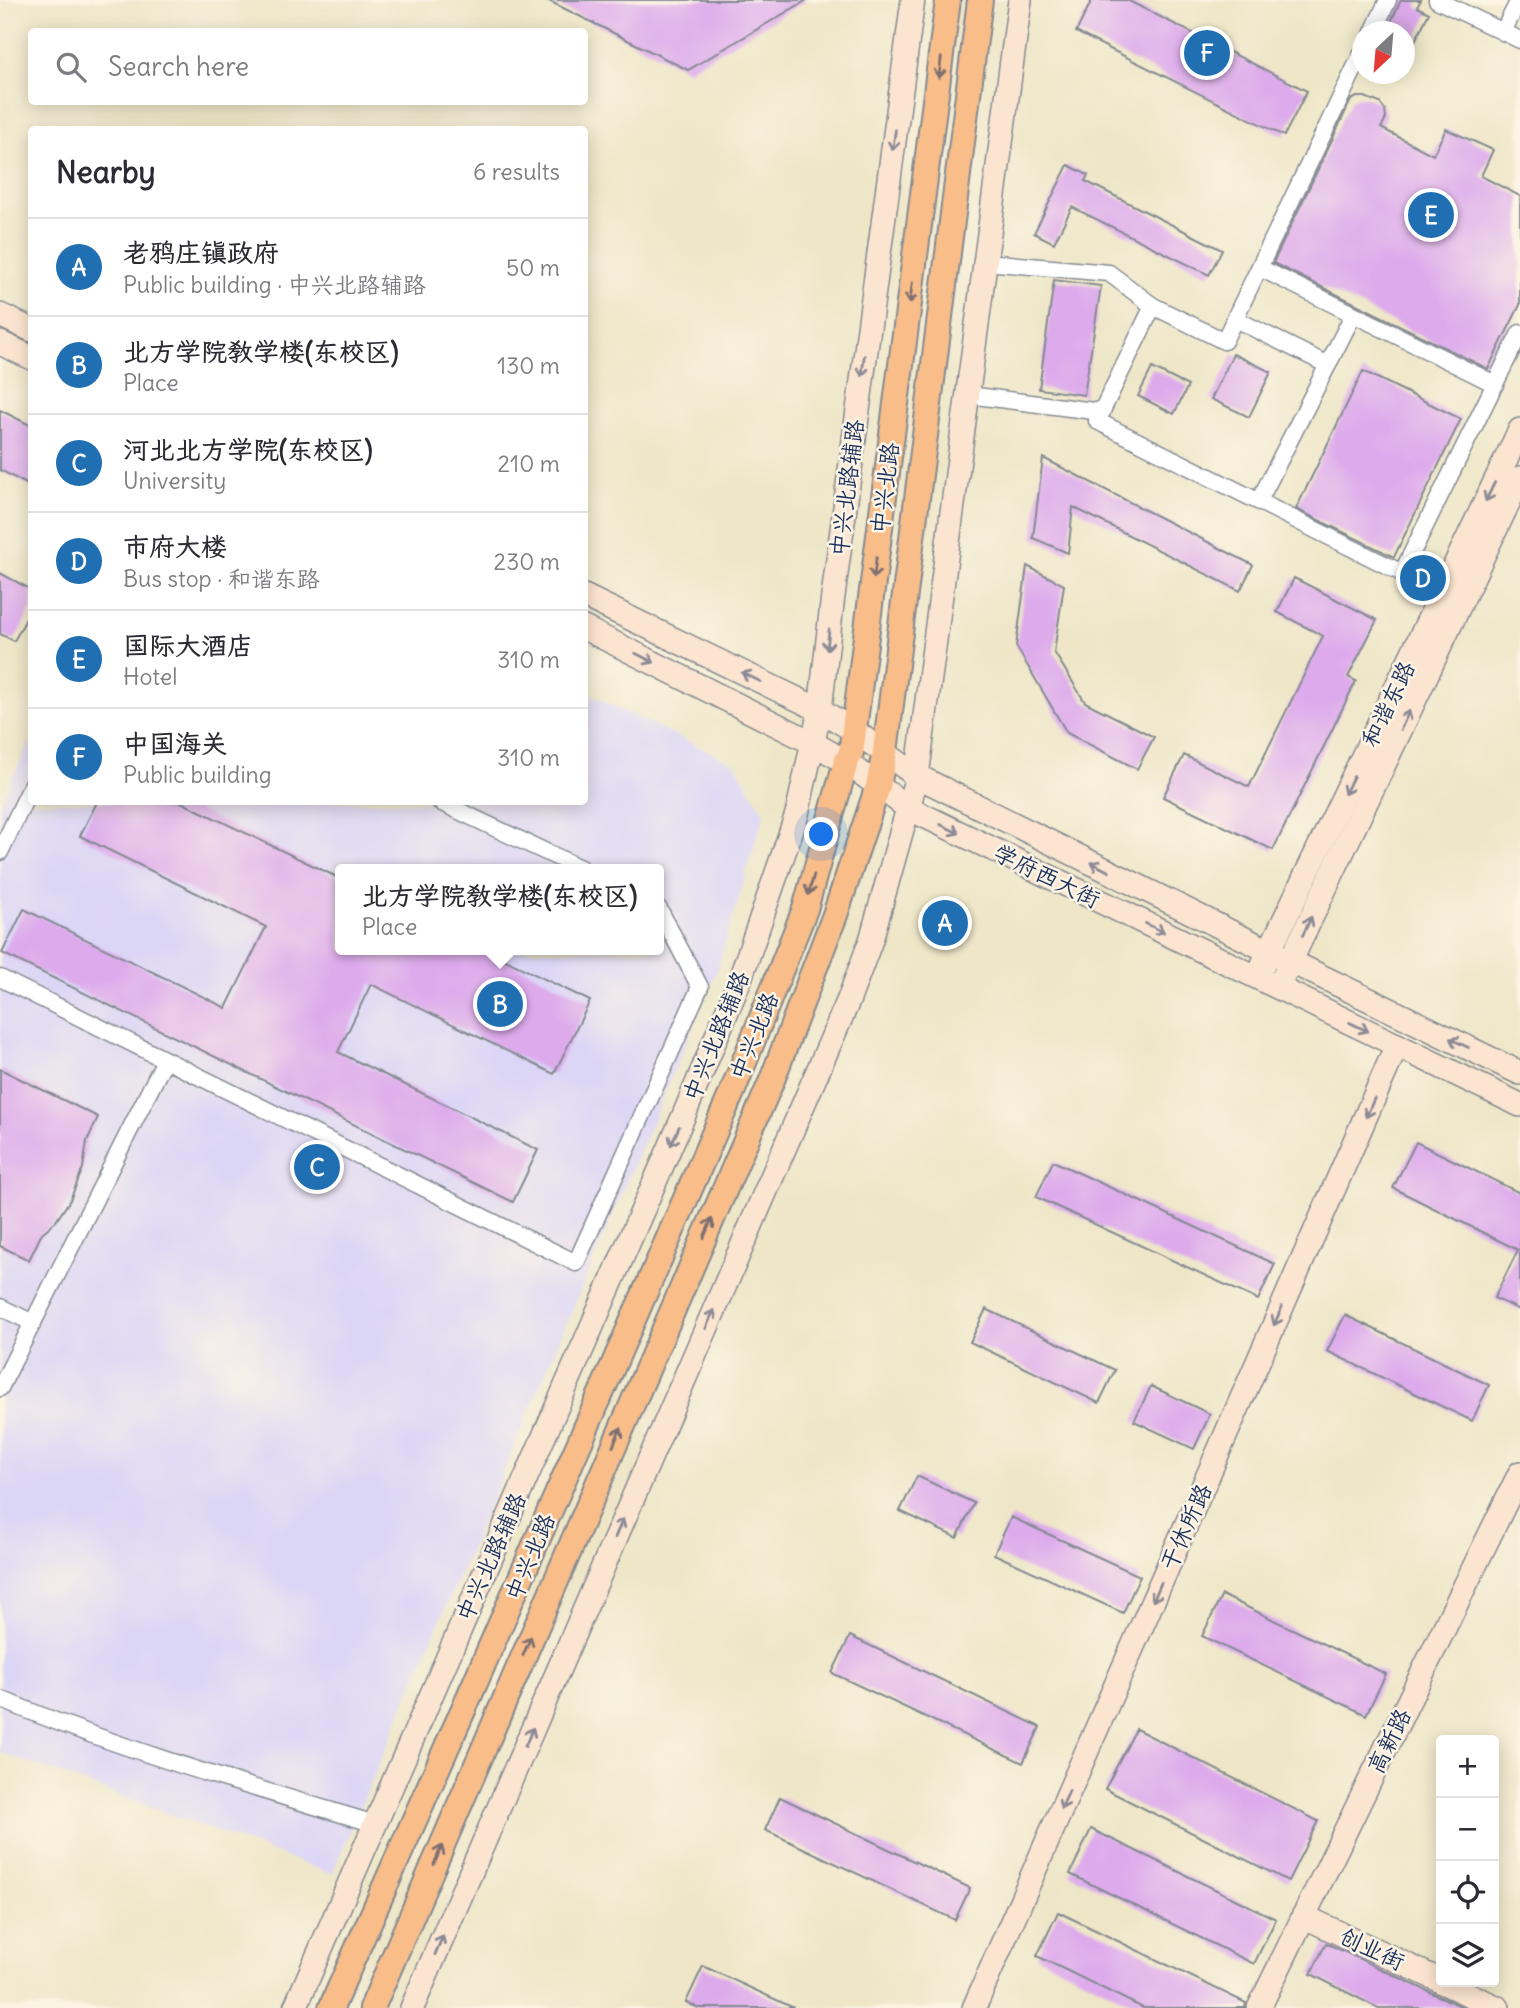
<!DOCTYPE html>
<html lang="en">
<head>
<meta charset="utf-8">
<style>
  :root { --surface:#fff; --page:#f7f7f7; --text:#2b2b33; --muted:#7c7c81; --line:#e1e1e2; --accent:#1f6fb2 }
  body { margin:0; font-family:Delius,"LXGW WenKai TC",sans-serif; background:var(--page); color:var(--text) }
  .controls { position:absolute; right:21px; bottom:21px; display:grid; overflow:hidden; border-radius:7px; box-shadow:0 4px 18px #0003 }
  .controls button { width:63px; height:63px; display:grid; place-items:center; padding:0; border:0; border-bottom:2px solid var(--line); background:var(--surface); color:var(--text); font:35px sans-serif }
  .compass { position:absolute; left:1352px; top:21px; width:63px; height:63px; border-radius:50%; background:var(--surface); box-shadow:0 4px 18px #0003; rotate:206deg }
  .you { position:absolute; left:822px; top:835px; width:24px; height:24px; margin:-18px; border:5px solid #fff; border-radius:50%; background:#1a73e8; box-shadow:0 0 0 10px #1a73e833 }
  .badge { display:grid; place-items:center; width:46px; height:46px; border-radius:50%; background:var(--accent); color:#fff; font-size:23px; font-weight:700 }
  .pin { position:absolute; translate:-50% -50%; border:4px solid #fff; box-shadow:0 2px 7px #0006 }
  .popup { position:absolute; left:335px; top:864px; width:329px; height:91px; box-sizing:border-box; display:grid; place-content:center; border-radius:7px; background:var(--surface); filter:drop-shadow(0 2px 5px #0005); font-size:23px; white-space:nowrap; color:var(--muted) }
  .popup b { font-size:26px; color:var(--text) }
  .popup::after { content:''; position:absolute; left:50%; top:100%; margin-left:-14px; border:14px solid transparent; border-top-color:var(--surface) }
  .list { margin:0; padding:0; list-style:none }
  h2 { display:flex; justify-content:space-between; align-items:center; height:91px; margin:0; padding:0 28px; font-size:30px }
  h2 small { font-size:23px; font-weight:400; color:var(--muted) }
  .list li { display:grid; grid-template-columns:46px 1fr auto; gap:21px; align-items:center; box-sizing:border-box; height:98px; padding:0 28px; border-top:2px solid var(--line) }
  .list b { display:block; font-size:26px; white-space:nowrap }
  .list p { margin:0; font-size:23px; white-space:nowrap; color:var(--muted) }
  .list em { font-size:23px; font-style:normal; color:var(--muted) }
  .icon { flex:none; width:38px; height:38px; fill:none; stroke:currentColor; stroke-width:2; stroke-linecap:round; stroke-linejoin:round }
  .map { position:relative; flex:none; width:1520px; height:2008px; overflow:hidden }
  .search { position:absolute; background:var(--surface); box-shadow:0 4px 18px #0003; left:28px; top:28px; width:560px; height:77px; display:flex; align-items:center; gap:18px; box-sizing:border-box; padding:0 24px; border-radius:7px; color:var(--muted); font-size:26px }
  .panel { position:absolute; background:var(--surface); box-shadow:0 4px 18px #0003; left:28px; top:126px; width:560px; height:679px; border-radius:7px }
  .map>svg:first-child { display:block }
</style>
</head>
<body>
<div class="map">
<svg width="1520" height="2008" viewBox="0 0 1520 2008">
  <rect width="100%" height="100%" fill="#fcf5e5"/>
  <filter id="ink" filterUnits="userSpaceOnUse"><feTurbulence type="fractalNoise" baseFrequency=".0143" numOctaves="2"/><feDisplacementMap in="SourceGraphic" scale="14" xChannelSelector="R" yChannelSelector="G"/><feConvolveMatrix kernelMatrix="1 2 1 2 8 2 1 2 1" color-interpolation-filters="sRGB"/></filter>
  <filter id="wash" filterUnits="userSpaceOnUse"><feTurbulence type="fractalNoise" baseFrequency=".00686" numOctaves="4" result="noise"/><feDisplacementMap in="SourceGraphic" scale="28" xChannelSelector="R" yChannelSelector="G"/><feGaussianBlur stdDeviation="1.57" result="paint"/><feColorMatrix in="noise" values="0 0 0 0 0 0 0 0 0 0 0 0 0 0 0 0 0 1.4 0 .05"/><feComposite in="paint" operator="in"/></filter>
  <g filter="url(#wash)">
    <rect width="100%" height="100%" fill="#eee6c7"/>
    <!-- built -->
    <path fill="#dcd6f6" fill-rule="evenodd" d="M 585,692 L 735,764 L 764,813 L 717,970 L 332,1874 L 0,1752 L 0,804 L 31,740 L 32,802 L 584,802 ZM 341,869 L 659,869 L 659,950 L 341,950 Z"/>
    <g id="blocks">
      <!-- building -->
      <g fill="#ddaaec">
        <path d="M 547,0 L 807,0 L 688,70 Z"/>
        <path d="M 1092,0 L 1127,0 L 1307,91 L 1284,136 L 1076,32 Z"/>
        <path d="M 1401,0 L 1421,0 L 1417,7 L 1429,13 L 1404,63 L 1404,32 L 1386,32 Z"/>
        <path d="M 1357,97 L 1365,97 L 1380,103 L 1385,110 L 1386,118 L 1381,128 L 1433,155 L 1446,129 L 1493,150 L 1481,176 L 1520,196 L 1520,305 L 1488,369 L 1273,263 L 1351,100 Z"/>
        <path d="M 1068,165 L 1088,175 L 1085,181 L 1222,250 L 1209,275 L 1072,207 L 1054,243 L 1034,233 Z"/>
        <path d="M 1054,280 L 1101,286 L 1084,395 L 1039,389 Z"/>
        <path d="M 1233,354 L 1271,372 L 1249,417 L 1211,399 Z"/>
        <path d="M 1152,368 L 1188,386 L 1174,414 L 1138,396 Z"/>
        <path d="M 1363,371 L 1461,419 L 1394,557 L 1296,509 Z"/>
        <path d="M 0,410 L 32,426 L 32,487 L 0,470 Z"/>
        <path d="M 1043,458 L 1253,565 L 1240,591 L 1073,507 L 1068,553 L 1033,538 Z"/>
        <path d="M 1027,566 L 1064,585 L 1054,652 L 1085,702 L 1154,737 L 1137,769 L 1067,733 L 1016,646 Z"/>
        <path d="M 0,573 L 32,590 L 32,608 L 14,641 L 0,634 Z"/>
        <path d="M 1294,578 L 1377,620 L 1348,677 L 1356,681 L 1273,850 L 1163,797 L 1184,755 L 1249,787 L 1323,636 L 1277,612 Z"/>
        <path d="M 97,802 L 181,802 L 341,879 L 341,950 L 485,950 L 590,1001 L 554,1074 L 371,984 L 338,1052 L 538,1150 L 513,1202 L 2,953 L 24,909 L 226,1008 L 266,927 L 80,836 Z"/>
        <path d="M 0,1069 L 98,1117 L 87,1141 L 83,1168 L 70,1200 L 56,1221 L 42,1233 L 29,1260 L 0,1246 Z"/>
        <path d="M 1416,1142 L 1520,1193 L 1520,1310 L 1494,1298 L 1518,1250 L 1393,1188 Z"/>
        <path d="M 1053,1161 L 1275,1264 L 1258,1300 L 1036,1197 Z"/>
        <path d="M 986,1309 L 1115,1370 L 1099,1403 L 970,1342 Z"/>
        <path d="M 1345,1315 L 1489,1385 L 1472,1421 L 1327,1351 Z"/>
        <path d="M 1151,1386 L 1210,1414 L 1194,1449 L 1134,1421 Z"/>
        <path d="M 917,1476 L 974,1503 L 957,1538 L 900,1511 Z"/>
        <path d="M 1011,1517 L 1140,1576 L 1123,1613 L 994,1554 Z"/>
        <path d="M 1222,1595 L 1386,1674 L 1366,1715 L 1202,1636 Z"/>
        <path d="M 850,1636 L 1040,1727 L 1023,1763 L 832,1673 Z"/>
        <path d="M 1136,1729 L 1318,1821 L 1288,1881 L 1105,1789 Z"/>
        <path d="M 780,1797 L 970,1888 L 955,1920 L 765,1830 Z"/>
        <path d="M 1091,1829 L 1276,1919 L 1254,1964 L 1070,1874 Z"/>
        <path d="M 1058,1912 L 1246,2003 L 1245,2008 L 1143,2008 L 1037,1956 Z"/>
        <path d="M 1326,1943 L 1436,1995 L 1465,2008 L 1378,2008 L 1311,1974 Z"/>
        <path d="M 703,1966 L 794,2008 L 698,2008 L 686,2002 Z"/>
      </g>
    </g>
  </g>
  <g filter="url(#ink)">
    <use href="#blocks" fill-opacity="0" stroke="#848a92" stroke-width="2"/>
    <g fill="none" stroke-linecap="round" stroke-linejoin="round">
      <defs>
        <g id="street">
          <path d="M 1437,0 L 1520,40"/>
          <path d="M 1373,32 L 1388,0"/>
          <path d="M 1503,32 L 1519,0"/>
          <path d="M 986,262 L 1109,273 L 1153,306 L 1224,341 L 1362,53"/>
          <path d="M 1260,268 L 1495,384"/>
          <path d="M 1153,306 L 1097,421 L 1402,573 L 1520,333"/>
          <path d="M 1235,319 L 1328,365"/>
          <path d="M 968,395 L 1102,412"/>
          <path d="M 1259,501 L 1353,315"/>
          <path d="M 440,802 L 582,869"/>
          <path d="M 0,852 L 32,785"/>
          <path d="M 0,978 L 576,1263 L 700,987 L 659,909"/>
          <path d="M 0,1307 L 33,1323"/>
          <path d="M 0,1388 L 165,1060"/>
          <path d="M 0,1699 C 122,1750 248,1786 375,1824"/>
        </g>
        <g id="secondary">
          <path d="M 0,315 L 32,330"/>
          <path d="M 0,343 L 32,358"/>
          <path d="M 584,596 L 820,710 L 853,730 L 917,776 L 1269,951 L 1520,1073"/>
          <path d="M 584,628 L 813,743 L 846,762 L 908,808 L 1520,1105"/>
          <path d="M 1263,964 L 1520,430"/>
          <path d="M 1284,975 L 1520,478"/>
          <path d="M 1303,1916 L 1441,1981"/>
          <path d="M 1442,1982 L 1498,2008"/>
          <path d="M 295,2008 L 684,1115 L 739,982 L 781,861 L 797,814 L 820,710 L 832,604 L 913,0"/>
          <path d="M 412,2008 L 849,999 L 871,940 L 917,776 L 1020,0"/>
          <path d="M 974,2008 L 1397,1045"/>
          <path d="M 1259,2008 L 1520,1473"/>
        </g>
        <g id="primary">
          <path d="M 331,2008 L 465,1706 L 733,1090 L 805,909 L 846,762 L 851,753 L 948,0"/>
          <path d="M 372,2008 L 772,1080 L 835,915 L 878,786 L 885,752 L 980,0"/>
        </g>
      </defs>
      <!-- street casing -->
      <use href="#street" stroke="#848a92" stroke-width="19"/>
      <!-- secondary casing -->
      <use href="#secondary" stroke="#848a92" stroke-width="26"/>
      <!-- primary casing -->
      <use href="#primary" stroke="#848a92" stroke-width="28"/>
      <!-- street -->
      <use href="#street" stroke="#fff" stroke-width="16"/>
      <!-- secondary -->
      <use href="#secondary" stroke="#fce5d0" stroke-width="23"/>
      <!-- primary -->
      <use href="#primary" stroke="#f8bd89" stroke-width="24"/>
    </g>
    <!-- one-way arrows -->
    <defs><path id="oneway-shaft" d="M-6 0H5M1.5-3L5.5 0L1.5 3" fill="none" stroke-width="1.6" stroke-linecap="round" stroke-linejoin="round" transform="scale(1.75)"/></defs>
    <g stroke="#7e6f71">
      <use href="#oneway-shaft" transform="translate(940 68) rotate(97)"/>
      <use href="#oneway-shaft" transform="translate(911 293) rotate(97)"/>
      <use href="#oneway-shaft" transform="translate(875 568) rotate(97)"/>
      <use href="#oneway-shaft" transform="translate(811 885) rotate(106)"/>
      <use href="#oneway-shaft" transform="translate(708 1228) rotate(-67)"/>
      <use href="#oneway-shaft" transform="translate(617 1437) rotate(-67)"/>
      <use href="#oneway-shaft" transform="translate(527 1646) rotate(-67)"/>
      <use href="#oneway-shaft" transform="translate(438 1855) rotate(-67)"/>
    </g>
    <g stroke="#8c8a97">
      <use href="#oneway-shaft" transform="translate(894 140) rotate(98)"/>
      <use href="#oneway-shaft" transform="translate(863 366) rotate(97)"/>
      <use href="#oneway-shaft" transform="translate(1490 492) rotate(116)"/>
      <use href="#oneway-shaft" transform="translate(828 640) rotate(96)"/>
      <use href="#oneway-shaft" transform="translate(645 658) rotate(27)"/>
      <use href="#oneway-shaft" transform="translate(751 677) rotate(-154)"/>
      <use href="#oneway-shaft" transform="translate(1405 720) rotate(-65)"/>
      <use href="#oneway-shaft" transform="translate(1349 785) rotate(116)"/>
      <use href="#oneway-shaft" transform="translate(950 829) rotate(26)"/>
      <use href="#oneway-shaft" transform="translate(1100 867) rotate(-153)"/>
      <use href="#oneway-shaft" transform="translate(1307 926) rotate(-65)"/>
      <use href="#oneway-shaft" transform="translate(1155 928) rotate(26)"/>
      <use href="#oneway-shaft" transform="translate(1359 1027) rotate(26)"/>
      <use href="#oneway-shaft" transform="translate(1459 1043) rotate(-154)"/>
      <use href="#oneway-shaft" transform="translate(1370 1108) rotate(114)"/>
      <use href="#oneway-shaft" transform="translate(675 1136) rotate(114)"/>
      <use href="#oneway-shaft" transform="translate(1278 1316) rotate(114)"/>
      <use href="#oneway-shaft" transform="translate(710 1319) rotate(-66)"/>
      <use href="#oneway-shaft" transform="translate(619 1528) rotate(-67)"/>
      <use href="#oneway-shaft" transform="translate(1157 1592) rotate(114)"/>
      <use href="#oneway-shaft" transform="translate(529 1737) rotate(-67)"/>
      <use href="#oneway-shaft" transform="translate(1065 1800) rotate(114)"/>
      <use href="#oneway-shaft" transform="translate(439 1945) rotate(-67)"/>
    </g>
  </g>
  <g text-anchor="middle" stroke-width="5" stroke-linejoin="round" paint-order="stroke">
    <!-- street labels -->
    <g font-size="23" fill="#1b2f5e" stroke="#fcf5e5">
      <text transform="translate(847 488) rotate(-83)" y="8">中兴北路辅路</text>
      <text transform="translate(885 488) rotate(-83)" y="8">中兴北路</text>
      <text transform="translate(1388 704) rotate(-64)" y="8">和谐东路</text>
      <text transform="translate(1047 876) rotate(26)" y="8">学府西大街</text>
      <text transform="translate(716 1036) rotate(-68)" y="8">中兴北路辅路</text>
      <text transform="translate(754 1036) rotate(-68)" y="8">中兴北路</text>
      <text transform="translate(1186 1527) rotate(-66)" y="8">干休所路</text>
      <text transform="translate(491 1557) rotate(-66)" y="8">中兴北路辅路</text>
      <text transform="translate(530 1557) rotate(-67)" y="8">中兴北路</text>
      <text transform="translate(1389 1741) rotate(-64)" y="8">高新路</text>
      <text transform="translate(1372 1949) rotate(25)" y="8">创业街</text>
    </g>
  </g>
</svg>
<div class="controls">
<button>+</button>
<button>−</button>
<button><svg class="icon" aria-label="locate" viewBox="0 0 24 24"><circle cx="12" cy="12" r="6"/><path d="M12 2v4M12 18v4M2 12h4M18 12h4"/></svg></button>
<button><svg class="icon" aria-label="layers" viewBox="0 0 24 24"><path d="M12 4l9 5-9 5-9-5zM3 14l9 5 9-5"/></svg></button>
</div>
<svg class="compass" viewBox="-18 -18 36 36"><path d="M0-13l5 13h-10z" fill="#e53935"/><path d="M0 13l5-13h-10z" fill="#7c7c81"/></svg>
<div class="you"></div>
<div class="pin badge" style="left:945px;top:923px">A</div>
<div class="pin badge" style="left:500px;top:1004px">B</div>
<div class="popup"><b>北方学院教学楼(东校区)</b>Place</div>
<div class="pin badge" style="left:317px;top:1167px">C</div>
<div class="pin badge" style="left:1423px;top:578px">D</div>
<div class="pin badge" style="left:1431px;top:215px">E</div>
<div class="pin badge" style="left:1207px;top:53px">F</div>
<div class="search"><svg class="icon" aria-label="search" viewBox="0 0 24 24"><circle cx="10" cy="10" r="6"/><path d="M15 15l6 6"/></svg>Search here</div>
<section class="panel">
<h2>Nearby<small>6 results</small></h2>
<ul class="list">
<li><span class="badge">A</span><div><b>老鸦庄镇政府</b><p>Public building · 中兴北路辅路</p></div><em>50 m</em></li>
<li><span class="badge">B</span><div><b>北方学院教学楼(东校区)</b><p>Place</p></div><em>130 m</em></li>
<li><span class="badge">C</span><div><b>河北北方学院(东校区)</b><p>University</p></div><em>210 m</em></li>
<li><span class="badge">D</span><div><b>市府大楼</b><p>Bus stop · 和谐东路</p></div><em>230 m</em></li>
<li><span class="badge">E</span><div><b>国际大酒店</b><p>Hotel</p></div><em>310 m</em></li>
<li><span class="badge">F</span><div><b>中国海关</b><p>Public building</p></div><em>310 m</em></li>
</ul>
</section>
</div>
</body>
</html>
